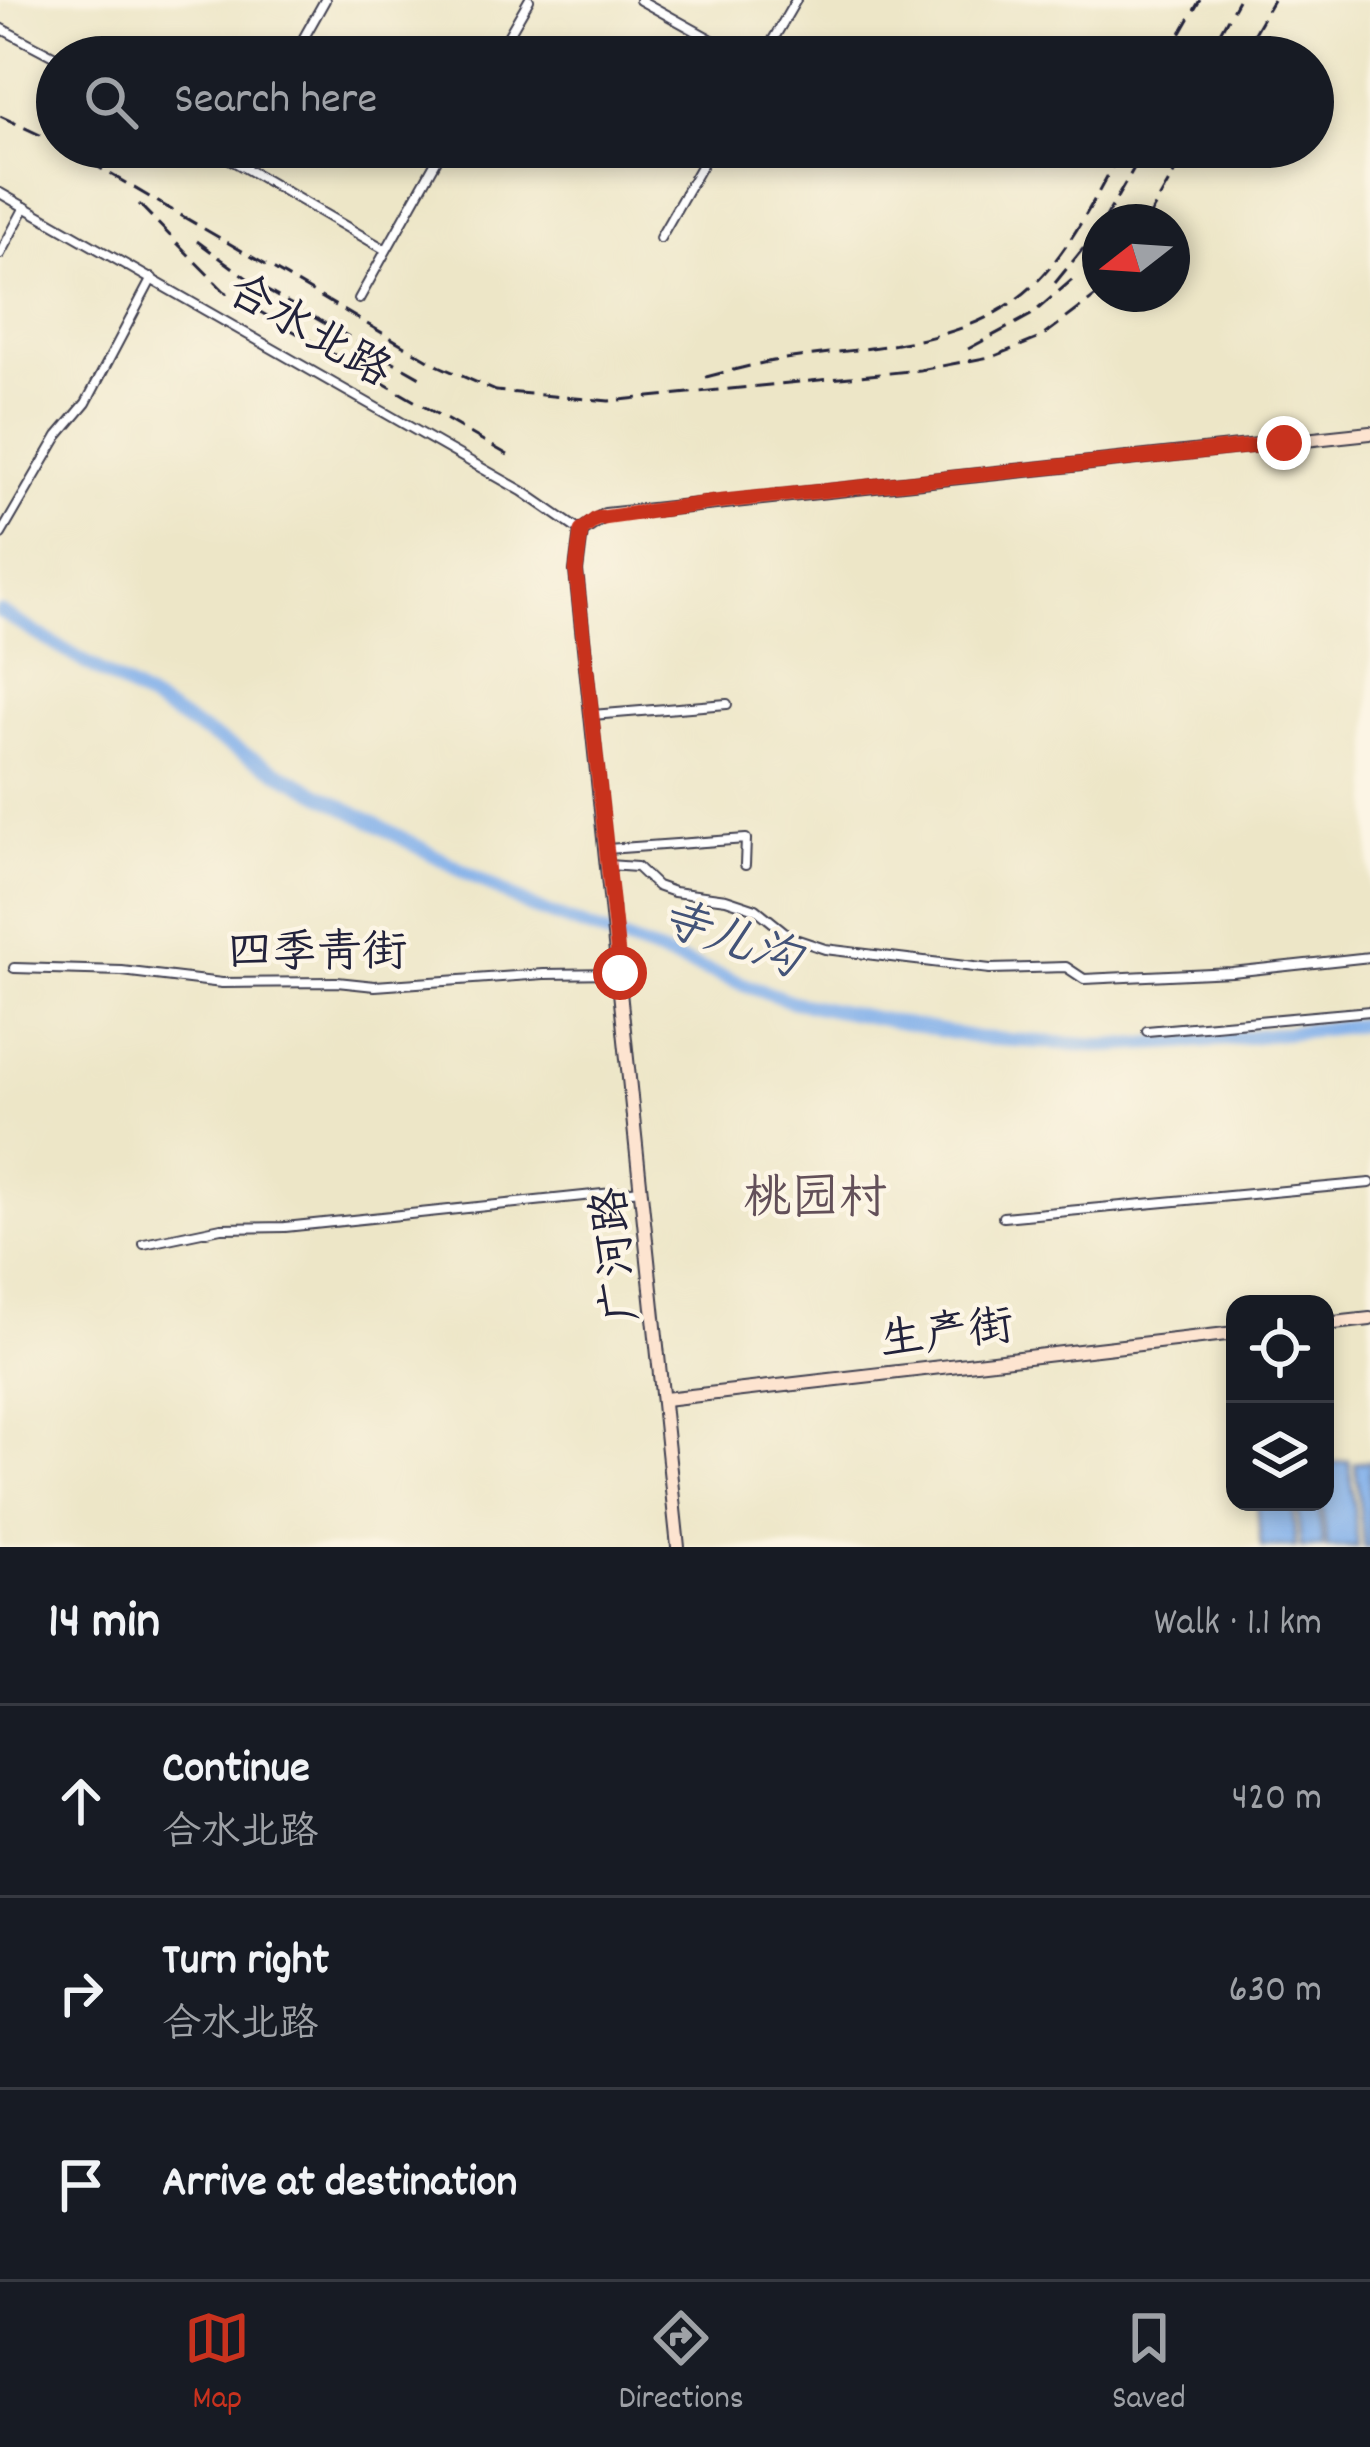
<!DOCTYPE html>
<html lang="en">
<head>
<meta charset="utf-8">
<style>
  :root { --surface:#171b24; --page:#20242c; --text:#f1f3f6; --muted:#9ea1a6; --line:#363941; --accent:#c8321e }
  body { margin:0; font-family:Dekko,"LXGW WenKai TC",sans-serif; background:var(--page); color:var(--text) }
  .controls { position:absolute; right:36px; bottom:36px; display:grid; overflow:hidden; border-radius:24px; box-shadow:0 6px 18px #0003 }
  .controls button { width:108px; height:108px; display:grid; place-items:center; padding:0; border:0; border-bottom:3px solid var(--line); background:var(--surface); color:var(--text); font:60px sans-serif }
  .compass { position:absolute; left:1082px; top:204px; width:108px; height:108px; border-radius:50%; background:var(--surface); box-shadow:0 6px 18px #0003; rotate:253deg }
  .stop { position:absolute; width:36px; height:36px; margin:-27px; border:9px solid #c8321e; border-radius:50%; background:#fff }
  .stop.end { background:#c8321e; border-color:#fff; box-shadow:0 3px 12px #0008 }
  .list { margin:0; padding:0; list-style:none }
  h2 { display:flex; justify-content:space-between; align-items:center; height:156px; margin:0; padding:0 48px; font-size:51px }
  h2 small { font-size:39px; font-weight:400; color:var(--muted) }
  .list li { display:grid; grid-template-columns:78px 1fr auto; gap:36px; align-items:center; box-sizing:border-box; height:192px; padding:0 48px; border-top:3px solid var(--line) }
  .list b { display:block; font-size:45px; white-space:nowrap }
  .list p { margin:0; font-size:39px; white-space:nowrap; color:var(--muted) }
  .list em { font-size:39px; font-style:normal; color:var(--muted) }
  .icon { flex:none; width:66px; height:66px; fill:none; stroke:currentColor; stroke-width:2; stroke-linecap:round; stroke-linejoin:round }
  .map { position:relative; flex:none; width:1370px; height:1547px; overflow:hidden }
  .search { position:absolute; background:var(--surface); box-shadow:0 6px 18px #0003; left:36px; right:36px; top:36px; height:132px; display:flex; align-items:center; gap:30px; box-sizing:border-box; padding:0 42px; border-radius:66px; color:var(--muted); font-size:45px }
  .sheet { height:732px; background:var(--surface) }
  nav { display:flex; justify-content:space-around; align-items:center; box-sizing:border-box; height:168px; border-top:3px solid var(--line); background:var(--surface); font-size:33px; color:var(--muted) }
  nav a { display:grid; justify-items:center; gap:6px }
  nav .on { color:var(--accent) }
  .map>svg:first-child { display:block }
</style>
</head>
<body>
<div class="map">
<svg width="1370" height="1547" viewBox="0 0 1370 1547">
  <rect width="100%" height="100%" fill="#fcf5e5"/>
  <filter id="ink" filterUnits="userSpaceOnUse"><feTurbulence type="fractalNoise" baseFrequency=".00833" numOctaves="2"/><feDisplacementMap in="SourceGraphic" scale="24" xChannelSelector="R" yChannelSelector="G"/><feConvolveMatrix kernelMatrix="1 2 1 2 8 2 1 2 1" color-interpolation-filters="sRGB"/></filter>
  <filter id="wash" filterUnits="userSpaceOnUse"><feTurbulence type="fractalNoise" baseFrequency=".004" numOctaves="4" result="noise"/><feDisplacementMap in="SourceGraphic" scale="48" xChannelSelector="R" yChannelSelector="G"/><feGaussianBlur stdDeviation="2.7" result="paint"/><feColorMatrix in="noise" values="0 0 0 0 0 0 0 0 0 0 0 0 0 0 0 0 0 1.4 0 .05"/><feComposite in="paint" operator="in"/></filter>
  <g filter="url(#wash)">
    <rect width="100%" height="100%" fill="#ede6c7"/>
    <!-- water -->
    <g fill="#80afea" stroke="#516892" stroke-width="3">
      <path d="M 1349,1461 L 1358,1547 L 1327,1547 L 1322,1502 L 1325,1464 Z"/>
      <path d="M 1370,1461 L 1370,1547 L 1364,1547 L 1355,1463 Z"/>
      <path d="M 1257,1502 L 1292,1502 L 1296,1547 L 1261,1547 Z"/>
      <path d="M 1297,1502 L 1318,1502 L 1323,1547 L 1301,1547 Z"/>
    </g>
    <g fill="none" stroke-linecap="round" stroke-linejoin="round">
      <!-- river -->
      <path stroke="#80afea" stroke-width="14" d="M 0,612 L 198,729 L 531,907 L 793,1002 L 978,1038 L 1105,1046 L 1218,1040 L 1370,1024"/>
    </g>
  </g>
  <g filter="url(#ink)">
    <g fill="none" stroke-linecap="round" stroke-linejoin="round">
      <defs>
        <g id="street">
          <path d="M 640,0 L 743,57"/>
          <path d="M 0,28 L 57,58"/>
          <path d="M 293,57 L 325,0"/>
          <path d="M 496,57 L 529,0"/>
          <path d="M 763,57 L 796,0"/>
          <path d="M 209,147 L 386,250"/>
          <path d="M 0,193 L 522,491 L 580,531"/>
          <path d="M 660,238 L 712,147"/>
          <path d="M 0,254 L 25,207"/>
          <path d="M 359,299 L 444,147"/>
          <path d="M 1,534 L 58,436 L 86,403 L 152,278"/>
          <path d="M 592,715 L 727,704"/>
          <path d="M 607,849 L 746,839 L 745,865"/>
          <path d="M 608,865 L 637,867 L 657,886 L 674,892 L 726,899 L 756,909 L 792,938 L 825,949 L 990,969 L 1066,967 L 1084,979 L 1232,972 L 1370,957"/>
          <path d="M 14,968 L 122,971 L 222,983 L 337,982 L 375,986 L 544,974 L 617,973"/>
          <path d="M 1147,1031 L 1370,1011"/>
          <path d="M 1003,1217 L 1370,1183"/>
          <path d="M 144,1244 L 221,1228 L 285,1227 L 641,1190"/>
        </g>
        <g id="secondary">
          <path d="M 1325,1324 L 1370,1319"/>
          <path d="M 665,1399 L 1235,1333"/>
          <path d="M 678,1547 L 576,571 L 581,531 L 605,515 L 1370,433"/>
        </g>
      </defs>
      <!-- street casing -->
      <use href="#street" stroke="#403f50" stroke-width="12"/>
      <!-- secondary casing -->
      <use href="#secondary" stroke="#403f50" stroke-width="16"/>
      <!-- street -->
      <use href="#street" stroke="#fff" stroke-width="8"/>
      <!-- secondary -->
      <use href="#secondary" stroke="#fde4d0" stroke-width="12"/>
      <!-- rail -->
      <g stroke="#22223b" stroke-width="3" stroke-dasharray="18 9" stroke-linecap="butt">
        <path d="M 1167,57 L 1200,0"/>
        <path d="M 1206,57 L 1238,0"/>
        <path d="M 1240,57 L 1273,0"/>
        <path d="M 0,116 L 57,143"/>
        <path d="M 64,147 L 439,366 L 496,391 L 609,401 L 920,370 L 995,356 L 1040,338 L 1100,293"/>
        <path d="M 139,204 L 224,291 L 508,455"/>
        <path d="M 1103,222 L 1146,147"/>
        <path d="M 1146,222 L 1189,147"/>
        <path d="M 197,241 L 255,284 L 422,378"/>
        <path d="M 1055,283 L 1100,228"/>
        <path d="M 968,349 L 1031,315 L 1072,280"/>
        <path d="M 706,377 C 730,371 754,364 779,360 C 875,344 983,350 1051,266 C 1080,230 1101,187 1123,147"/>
      </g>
    </g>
  </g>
  <g fill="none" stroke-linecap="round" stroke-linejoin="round" filter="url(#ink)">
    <!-- route -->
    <path stroke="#c8321e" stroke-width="15" d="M 620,973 L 576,571 L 581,531 L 596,519 L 715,502 L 1284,443"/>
  </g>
  <g text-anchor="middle" stroke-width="9" stroke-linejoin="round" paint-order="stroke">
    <!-- street labels -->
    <g font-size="45" fill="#22223b" stroke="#fcf5e5">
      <text transform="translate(311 328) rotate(30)" y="16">合水北路</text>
      <text x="317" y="965">四季青街</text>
      <text transform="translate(613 1255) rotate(-96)" y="16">广河路</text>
      <text transform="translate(946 1330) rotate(-7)" y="16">生产街</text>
    </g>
    <!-- water labels -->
    <g font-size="48" font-style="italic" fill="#435378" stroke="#fcf5e5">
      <text transform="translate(731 936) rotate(19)" y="17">寺儿沟</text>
    </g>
    <!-- neighbourhood labels -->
    <g font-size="48" fill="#635059" stroke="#fcf5e5">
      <text x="815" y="1212">桃园村</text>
    </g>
  </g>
</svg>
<div class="controls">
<button><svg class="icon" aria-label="locate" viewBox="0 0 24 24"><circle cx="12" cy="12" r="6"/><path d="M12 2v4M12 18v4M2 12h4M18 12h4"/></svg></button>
<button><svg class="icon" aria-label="layers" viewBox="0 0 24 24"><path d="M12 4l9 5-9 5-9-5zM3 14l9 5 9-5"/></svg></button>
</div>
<svg class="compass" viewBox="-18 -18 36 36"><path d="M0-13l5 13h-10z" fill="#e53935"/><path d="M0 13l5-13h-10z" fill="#9ea1a6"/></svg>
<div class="stop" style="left:620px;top:973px"></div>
<div class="stop end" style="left:1284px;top:443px"></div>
<div class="search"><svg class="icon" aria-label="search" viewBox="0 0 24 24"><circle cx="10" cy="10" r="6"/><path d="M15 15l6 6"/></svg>Search here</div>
</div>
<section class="sheet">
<h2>14 min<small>Walk · 1.1 km</small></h2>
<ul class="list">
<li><svg class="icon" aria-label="ahead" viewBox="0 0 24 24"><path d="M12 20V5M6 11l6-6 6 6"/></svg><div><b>Continue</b><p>合水北路</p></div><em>420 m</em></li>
<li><svg class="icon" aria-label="right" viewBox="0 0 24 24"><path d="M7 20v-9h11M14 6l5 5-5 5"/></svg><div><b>Turn right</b><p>合水北路</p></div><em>630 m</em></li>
<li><svg class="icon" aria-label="arrive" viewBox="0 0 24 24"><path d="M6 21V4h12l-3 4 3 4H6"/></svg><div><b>Arrive at destination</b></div></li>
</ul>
</section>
<nav>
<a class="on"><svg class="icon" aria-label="map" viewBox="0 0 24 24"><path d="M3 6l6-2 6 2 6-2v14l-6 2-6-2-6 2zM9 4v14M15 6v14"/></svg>Map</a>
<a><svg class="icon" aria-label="directions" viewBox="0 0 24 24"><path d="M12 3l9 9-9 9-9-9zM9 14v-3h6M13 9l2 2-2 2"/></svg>Directions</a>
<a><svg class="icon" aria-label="saved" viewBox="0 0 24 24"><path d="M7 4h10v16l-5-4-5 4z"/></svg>Saved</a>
</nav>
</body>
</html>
